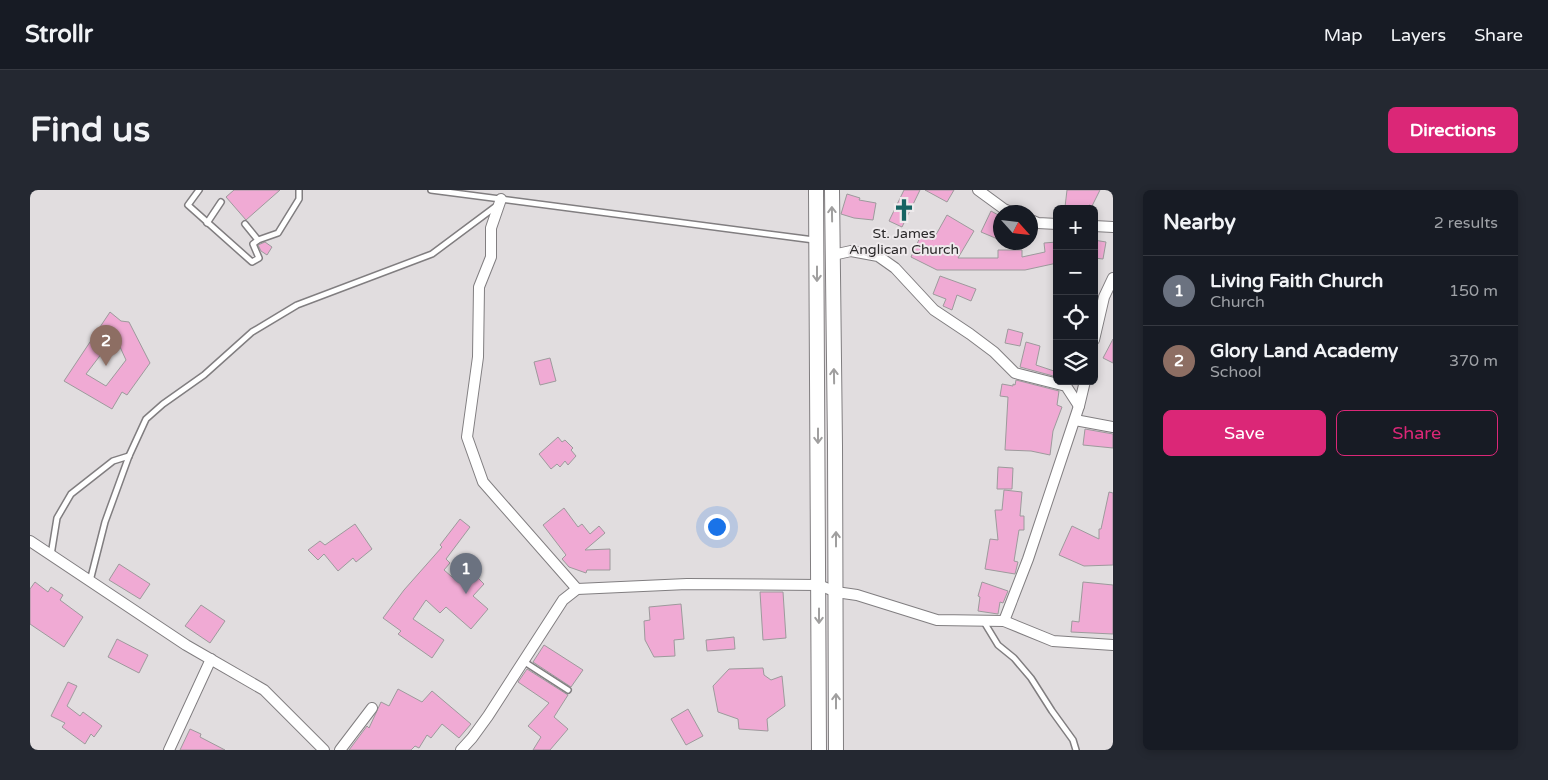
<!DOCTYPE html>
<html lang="en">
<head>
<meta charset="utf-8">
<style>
  :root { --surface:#171b24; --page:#242831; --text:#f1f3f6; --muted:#9ea1a6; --line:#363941; --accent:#db2777 }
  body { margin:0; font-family:"Varela Round",sans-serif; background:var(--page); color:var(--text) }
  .controls { position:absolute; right:15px; top:15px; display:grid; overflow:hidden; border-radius:8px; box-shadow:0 2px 8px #0003 }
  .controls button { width:45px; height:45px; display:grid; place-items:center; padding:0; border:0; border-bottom:1px solid var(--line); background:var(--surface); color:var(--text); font:25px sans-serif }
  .compass { position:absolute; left:963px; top:15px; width:45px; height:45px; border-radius:50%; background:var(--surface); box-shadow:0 2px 8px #0003; rotate:117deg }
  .you { position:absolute; left:686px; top:336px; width:18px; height:18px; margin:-12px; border:4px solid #fff; border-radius:50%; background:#1a73e8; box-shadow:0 0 0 8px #1a73e833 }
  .badge { display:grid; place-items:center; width:32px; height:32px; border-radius:50%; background:var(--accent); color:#fff; font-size:16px; font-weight:700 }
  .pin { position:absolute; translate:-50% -41px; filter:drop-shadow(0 1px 2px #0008) }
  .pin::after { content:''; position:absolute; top:26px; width:18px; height:15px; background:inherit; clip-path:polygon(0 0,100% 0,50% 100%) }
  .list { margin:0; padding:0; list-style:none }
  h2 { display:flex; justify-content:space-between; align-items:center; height:65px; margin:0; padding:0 20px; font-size:21px }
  h2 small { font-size:16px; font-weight:400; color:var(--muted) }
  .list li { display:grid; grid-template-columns:32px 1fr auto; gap:15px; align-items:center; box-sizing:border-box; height:70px; padding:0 20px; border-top:1px solid var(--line) }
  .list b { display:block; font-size:19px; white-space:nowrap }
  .list p { margin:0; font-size:16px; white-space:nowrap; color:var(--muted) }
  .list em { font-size:16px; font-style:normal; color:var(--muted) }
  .actions { display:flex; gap:10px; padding:15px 20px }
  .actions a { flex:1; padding:11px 0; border:1px solid var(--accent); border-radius:8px; text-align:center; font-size:18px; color:var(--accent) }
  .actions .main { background:var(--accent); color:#fff }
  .icon { flex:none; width:28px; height:28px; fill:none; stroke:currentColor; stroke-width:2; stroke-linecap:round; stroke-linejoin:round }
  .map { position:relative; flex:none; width:1083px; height:560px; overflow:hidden; border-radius:8px }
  header { display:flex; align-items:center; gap:30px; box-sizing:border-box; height:70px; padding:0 25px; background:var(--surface); border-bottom:1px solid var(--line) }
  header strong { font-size:24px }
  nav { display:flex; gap:28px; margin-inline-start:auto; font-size:18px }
  .intro { display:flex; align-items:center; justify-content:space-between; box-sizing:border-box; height:120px; padding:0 30px }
  h1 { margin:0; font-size:35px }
  .button { padding:12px 22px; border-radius:8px; background:var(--accent); color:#fff; font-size:18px; font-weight:700 }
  main { display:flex; gap:30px; padding:0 30px }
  aside { flex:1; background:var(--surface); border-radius:8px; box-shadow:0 2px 8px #0003 }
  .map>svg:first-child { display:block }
</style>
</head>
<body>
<header>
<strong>Strollr</strong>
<nav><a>Map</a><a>Layers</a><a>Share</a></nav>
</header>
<div class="intro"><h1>Find us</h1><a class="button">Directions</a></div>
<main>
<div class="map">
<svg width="1083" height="560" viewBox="0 0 1083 560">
  <rect width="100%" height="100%" fill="#e1dddf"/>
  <!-- building -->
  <g fill="#f0aad4" stroke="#9d9a9c" fill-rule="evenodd">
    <path d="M 204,0 L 250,0 L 216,30 L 196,7 Z"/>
    <path d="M 874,0 L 890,0 L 872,37 L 859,31 Z"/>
    <path d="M 895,0 L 924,0 L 917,12 Z"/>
    <path d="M 1037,0 L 1070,0 L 1062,16 L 1059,15 L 1058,19 L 1035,17 Z"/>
    <path d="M 817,4 L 830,8 L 829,10 L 846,13 L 843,30 L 824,28 L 811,24 Z"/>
    <path d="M 961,21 L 970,26 L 966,36 L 970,38 L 970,50 L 951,42 Z"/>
    <path d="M 917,25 L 944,41 L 928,68 L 968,68 L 968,60 L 992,60 L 992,67 L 1015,62 L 1014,53 L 1027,52 L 1027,73 L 995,80 L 907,80 L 881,67 L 892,43 L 903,50 Z"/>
    <path d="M 1064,50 L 1076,52 L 1073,69 L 1064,68 Z"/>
    <path d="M 235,52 L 242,57 L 237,65 L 231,61 L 228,55 Z"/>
    <path d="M 910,86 L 946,99 L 941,111 L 927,105 L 922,120 L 913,116 L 916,109 L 903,104 Z"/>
    <path d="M 80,122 L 91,131 L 99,132 L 120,173 L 97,205 L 92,202 L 82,219 L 34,191 ZM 85,146 L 96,170 L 76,196 L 56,184 Z"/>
    <path d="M 978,139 L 993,143 L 990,156 L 975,153 Z"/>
    <path d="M 1083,149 L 1083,173 L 1073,168 Z"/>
    <path d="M 996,152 L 1010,156 L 1006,175 L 1027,182 L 1027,187 L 990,177 Z"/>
    <path d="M 520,168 L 526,191 L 510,195 L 504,172 Z"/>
    <path d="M 986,190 L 1029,201 L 1027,215 L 1032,217 L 1023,241 L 1020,265 L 1001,261 L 975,260 L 978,207 L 970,206 L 972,194 L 983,196 L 983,194 L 985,195 Z"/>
    <path d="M 1055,239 L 1083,244 L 1083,258 L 1053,255 Z"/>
    <path d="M 528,247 L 532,252 L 535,250 L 543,258 L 541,260 L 546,266 L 538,275 L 535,271 L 530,277 L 527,274 L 521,279 L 509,264 Z"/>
    <path d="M 968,277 L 983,278 L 982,299 L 967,299 Z"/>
    <path d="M 974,300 L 992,302 L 990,326 L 994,326 L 994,340 L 989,340 L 984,371 L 988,372 L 985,384 L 955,379 L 960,349 L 968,350 L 965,320 L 972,320 Z"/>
    <path d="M 1079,302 L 1083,303 L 1083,375 L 1054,376 L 1029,365 L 1042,336 L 1069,349 L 1069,339 L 1071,339 Z"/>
    <path d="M 534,318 L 548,337 L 552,334 L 560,344 L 569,336 L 575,343 L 555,360 L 580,359 L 580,380 L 557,380 L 556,383 L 539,377 L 532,369 L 536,365 L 513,335 Z"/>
    <path d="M 430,329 L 440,337 L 416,369 L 420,373 L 414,380 L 429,393 L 440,380 L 454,394 L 443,406 L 458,419 L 441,439 L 416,417 L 410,423 L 396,410 L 383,429 L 414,450 L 402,468 L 368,444 L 371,441 L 353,428 L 374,400 L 412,357 L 410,355 Z"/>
    <path d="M 325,334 L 342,359 L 326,372 L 323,368 L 308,381 L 294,364 L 288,370 L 278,360 L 290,351 L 295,355 Z"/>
    <path d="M 89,374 L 120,394 L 110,409 L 79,390 Z"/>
    <path d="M 5,392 L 18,402 L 21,397 L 33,405 L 30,410 L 53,427 L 34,457 L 0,434 L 0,399 Z"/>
    <path d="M 952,392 L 978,401 L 973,413 L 970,412 L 968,424 L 948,421 L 950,407 L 948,406 Z"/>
    <path d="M 1053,392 L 1083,395 L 1083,444 L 1041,442 L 1042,431 L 1049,432 Z"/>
    <path d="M 730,402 L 753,402 L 756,448 L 733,450 Z"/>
    <path d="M 651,414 L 654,449 L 644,450 L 645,466 L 624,467 L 615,450 L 614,431 L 620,430 L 619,417 Z"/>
    <path d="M 171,415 L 195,431 L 180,453 L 155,436 Z"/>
    <path d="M 704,447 L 705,459 L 677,461 L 676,450 Z"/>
    <path d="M 87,449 L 118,465 L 109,483 L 78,467 Z"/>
    <path d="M 514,455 L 553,480 L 541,497 L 503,472 Z"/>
    <path d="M 733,478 L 734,485 L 741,490 L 752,486 L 755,516 L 737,529 L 738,541 L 709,539 L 708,529 L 688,522 L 683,496 L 699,479 Z"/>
    <path d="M 497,479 L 538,505 L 524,527 L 538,539 L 520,560 L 503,560 L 511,547 L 498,536 L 519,513 L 488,492 Z"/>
    <path d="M 38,492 L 47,496 L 37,516 L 50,526 L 53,522 L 72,536 L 64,547 L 61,544 L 55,554 L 32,537 L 35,533 L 21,526 Z"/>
    <path d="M 368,499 L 392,512 L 402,501 L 441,534 L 429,548 L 412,534 L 401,548 L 397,545 L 389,558 L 385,556 L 381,560 L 319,560 L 337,536 L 339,538 L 351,512 L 359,516 Z"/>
    <path d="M 658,519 L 673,546 L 656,555 L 641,529 Z"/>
    <path d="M 160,539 L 171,544 L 170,547 L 195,560 L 150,560 Z"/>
  </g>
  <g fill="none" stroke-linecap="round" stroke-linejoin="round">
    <defs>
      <g id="lane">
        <path d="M 169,0 L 158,15 L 222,72 L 229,68 L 223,54 L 228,50 L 248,43 L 269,9 L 269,0"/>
        <path d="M 401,0 L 784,50"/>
        <path d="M 177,33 L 191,12"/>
        <path d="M 215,34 L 228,50"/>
        <path d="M 21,365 L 27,328 L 41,304 L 83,271 L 99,266"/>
        <path d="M 60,391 L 75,332 L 99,266 L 116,229 L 133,214 L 174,185 L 222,142 L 267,115 L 402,64 L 465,17"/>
        <path d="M 954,432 L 968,455 L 984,468 L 1001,488 L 1022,521 L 1043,550 L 1046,560"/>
        <path d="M 493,471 L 538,500"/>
      </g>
      <g id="street">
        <path d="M 948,0 L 974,19 L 981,22"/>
        <path d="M 471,9 L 461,38 L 461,67 L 449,97 L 448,167 L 437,247 L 453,292 L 547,399"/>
        <path d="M 1001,30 L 1008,33 L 1027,34"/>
        <path d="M 1064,36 L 1083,37"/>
        <path d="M 803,65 L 821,61 L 848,66 L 865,78 L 904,120 L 940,144 L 964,162 L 985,183 L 1036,196 L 1049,216"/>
        <path d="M 1064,150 L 1074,107 L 1083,88"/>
        <path d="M 1045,230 L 1083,237"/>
        <path d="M 0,351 L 156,455 L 234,500 L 294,560"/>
        <path d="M 974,431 L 1023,451 L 1083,455"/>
        <path d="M 139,560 L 181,469"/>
        <path d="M 310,560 L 342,518"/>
        <path d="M 431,560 L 442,548 L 458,526 L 533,410 L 547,399 L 657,394 L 789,395 L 806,402 L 827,405 L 907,430 L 974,431 L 998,369 L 1049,216 L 1055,191"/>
      </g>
      <g id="secondary">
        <path d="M 786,0 L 789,560"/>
        <path d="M 802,0 L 805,255 L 806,560"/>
      </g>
    </defs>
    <!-- lane casing -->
    <use href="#lane" stroke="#817e80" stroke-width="8"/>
    <!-- street casing -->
    <use href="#street" stroke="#817e80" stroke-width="12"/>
    <!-- secondary casing -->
    <use href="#secondary" stroke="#817e80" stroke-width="16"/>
    <!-- lane -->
    <use href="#lane" stroke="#fff" stroke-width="5"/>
    <!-- street -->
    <use href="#street" stroke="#fff" stroke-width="10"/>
    <!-- secondary -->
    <use href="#secondary" stroke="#fff" stroke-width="14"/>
  </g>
  <!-- one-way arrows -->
  <defs><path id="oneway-shaft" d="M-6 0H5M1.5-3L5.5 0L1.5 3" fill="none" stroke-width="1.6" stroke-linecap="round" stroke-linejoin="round" transform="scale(1.25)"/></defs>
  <g stroke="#a09f9f">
    <use href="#oneway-shaft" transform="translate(802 24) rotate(-91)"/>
    <use href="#oneway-shaft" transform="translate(787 84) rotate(90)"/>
    <use href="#oneway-shaft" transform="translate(804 186) rotate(-91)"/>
    <use href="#oneway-shaft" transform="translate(788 246) rotate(90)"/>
    <use href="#oneway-shaft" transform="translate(806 349) rotate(-90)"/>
    <use href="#oneway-shaft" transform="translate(789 426) rotate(90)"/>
    <use href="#oneway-shaft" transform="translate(806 511) rotate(-90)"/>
  </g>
  <!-- icons -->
  <defs>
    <symbol id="church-bare" viewBox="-9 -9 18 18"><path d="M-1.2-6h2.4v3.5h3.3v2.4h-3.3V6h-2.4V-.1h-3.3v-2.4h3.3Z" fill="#166463" stroke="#eeeaec" stroke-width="2.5" paint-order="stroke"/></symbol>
  </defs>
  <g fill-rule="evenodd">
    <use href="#church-bare" x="858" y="4" width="32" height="32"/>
  </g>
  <g text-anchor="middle" stroke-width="4" stroke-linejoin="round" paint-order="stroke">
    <!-- poi labels -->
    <g font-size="14" fill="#2b292a" stroke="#eeeaec">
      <text x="874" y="48">St. James<tspan x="874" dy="16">Anglican Church</tspan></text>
    </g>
  </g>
</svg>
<div class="controls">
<button>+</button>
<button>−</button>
<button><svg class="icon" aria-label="locate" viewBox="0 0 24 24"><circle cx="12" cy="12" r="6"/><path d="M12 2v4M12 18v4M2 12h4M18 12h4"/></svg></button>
<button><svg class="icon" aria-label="layers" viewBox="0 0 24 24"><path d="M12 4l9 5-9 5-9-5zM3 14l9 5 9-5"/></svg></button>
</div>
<svg class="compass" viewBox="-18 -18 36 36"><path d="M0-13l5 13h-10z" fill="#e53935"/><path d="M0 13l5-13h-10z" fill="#9ea1a6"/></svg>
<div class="you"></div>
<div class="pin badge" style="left:436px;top:404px;background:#6b7280">1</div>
<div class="pin badge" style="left:76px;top:176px;background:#8d6e63">2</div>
</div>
<aside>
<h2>Nearby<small>2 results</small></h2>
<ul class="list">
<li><span class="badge" style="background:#6b7280">1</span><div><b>Living Faith Church</b><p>Church</p></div><em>150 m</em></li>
<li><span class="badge" style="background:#8d6e63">2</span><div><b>Glory Land Academy</b><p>School</p></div><em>370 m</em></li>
</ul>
<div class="actions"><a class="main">Save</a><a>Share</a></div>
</aside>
</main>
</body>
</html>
